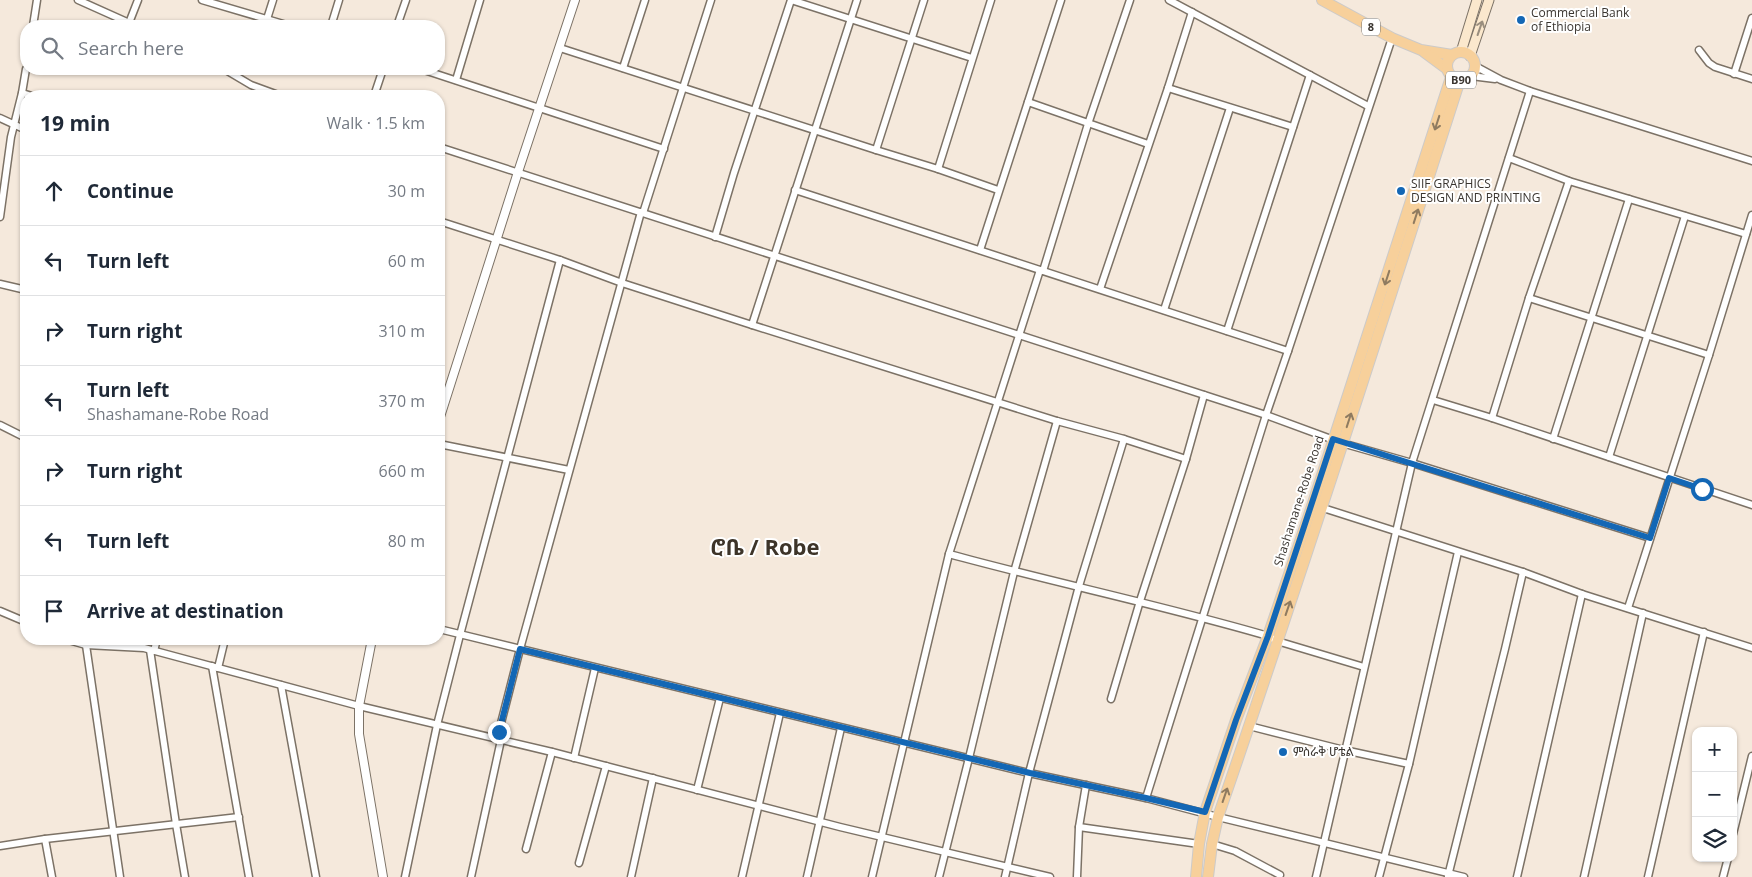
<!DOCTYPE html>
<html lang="en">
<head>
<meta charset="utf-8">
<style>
  :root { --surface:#fff; --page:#f2f2f3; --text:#1f2937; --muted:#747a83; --line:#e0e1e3 }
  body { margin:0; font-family:"Open Sans","Noto Sans Ethiopic",sans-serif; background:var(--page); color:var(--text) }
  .controls { position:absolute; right:15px; bottom:15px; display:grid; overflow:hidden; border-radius:10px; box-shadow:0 1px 4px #0004 }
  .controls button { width:45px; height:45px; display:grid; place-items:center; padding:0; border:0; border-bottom:1px solid var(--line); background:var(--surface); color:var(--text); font:25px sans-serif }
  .stop { position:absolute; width:15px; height:15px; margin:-11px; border:4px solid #1367b5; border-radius:50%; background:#fff }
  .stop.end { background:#1367b5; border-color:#fff; box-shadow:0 1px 5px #0008 }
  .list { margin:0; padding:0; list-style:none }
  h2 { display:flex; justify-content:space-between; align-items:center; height:65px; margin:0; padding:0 20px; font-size:21px }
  h2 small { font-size:16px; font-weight:400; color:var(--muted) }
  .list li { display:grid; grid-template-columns:32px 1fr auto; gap:15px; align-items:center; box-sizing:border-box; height:70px; padding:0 20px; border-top:1px solid var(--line) }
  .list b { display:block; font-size:19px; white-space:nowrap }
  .list p { margin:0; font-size:16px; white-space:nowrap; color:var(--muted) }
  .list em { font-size:16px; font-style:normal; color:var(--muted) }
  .icon { flex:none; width:28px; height:28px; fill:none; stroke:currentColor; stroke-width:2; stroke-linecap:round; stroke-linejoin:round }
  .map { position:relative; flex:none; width:1752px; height:877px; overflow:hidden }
  .search { position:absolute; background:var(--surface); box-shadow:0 1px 4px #0004; left:20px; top:20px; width:425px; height:55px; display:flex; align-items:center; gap:12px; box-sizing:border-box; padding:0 18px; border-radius:20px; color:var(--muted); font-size:19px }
  .panel { position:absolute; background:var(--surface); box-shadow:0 1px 4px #0004; left:20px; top:90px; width:425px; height:555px; border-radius:20px }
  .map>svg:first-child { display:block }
</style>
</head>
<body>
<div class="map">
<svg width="1752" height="877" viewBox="0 0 1752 877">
  <rect width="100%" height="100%" fill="#f5e9dc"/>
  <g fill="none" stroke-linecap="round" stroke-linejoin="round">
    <defs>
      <g id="minor">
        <path d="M 78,0 L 136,26"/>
        <path d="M 202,0 L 290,26"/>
        <path d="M 791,0 L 972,58"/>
        <path d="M 1169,0 L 1368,106"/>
        <path d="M 267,19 L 273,0"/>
        <path d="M 129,23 L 138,0"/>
        <path d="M 33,26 L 37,0"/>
        <path d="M 331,26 L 339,0"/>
        <path d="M 397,26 L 406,0"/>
        <path d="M 560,48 L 876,150 L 938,169 L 998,190"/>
        <path d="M 1699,50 L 1709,63 L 1715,67 L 1752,79"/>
        <path d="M 1475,66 L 1501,80 L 1530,91 L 1752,161"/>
        <path d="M 623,68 L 645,0"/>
        <path d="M 224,69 L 251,85 L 281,96"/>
        <path d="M 421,69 L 664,149"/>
        <path d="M 1734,74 L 1752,18"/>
        <path d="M 1471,76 L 1495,79"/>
        <path d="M 456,80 L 480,0"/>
        <path d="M 1168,88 L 1293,127"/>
        <path d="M 22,93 L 32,96"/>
        <path d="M 374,96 L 383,69"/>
        <path d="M 1028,102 L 1148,144"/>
        <path d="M 0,118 L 26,130"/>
        <path d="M 439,147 L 1266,415 L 1342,443 L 1412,463 L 1650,538"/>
        <path d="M 876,150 L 924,0"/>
        <path d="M 1509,158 L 1569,181 L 1746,234"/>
        <path d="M 938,169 L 991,0"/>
        <path d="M 795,190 L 1288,351"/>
        <path d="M 643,213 L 711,0"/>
        <path d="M 0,217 L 11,137 L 22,93 L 26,69"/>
        <path d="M 439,221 L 560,260 L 622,283 L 752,325 L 1057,421 L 1124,439 L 1186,459"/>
        <path d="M 715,237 L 734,173 L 791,0"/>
        <path d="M 980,250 L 1061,0"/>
        <path d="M 1043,271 L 1088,124 L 1130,0"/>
        <path d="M 0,284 L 26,290"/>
        <path d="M 1100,289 L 1168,88 L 1192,12"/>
        <path d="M 1529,298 L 1709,355"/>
        <path d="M 1164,310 L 1230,108"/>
        <path d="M 752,325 L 857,0"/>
        <path d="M 1227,331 L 1310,75"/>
        <path d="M 1433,400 L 1492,418 L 1752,505"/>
        <path d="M 1492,418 L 1529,298 L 1569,181"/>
        <path d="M 0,425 L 26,438"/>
        <path d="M 1553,439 L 1629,199"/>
        <path d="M 439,444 L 569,470"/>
        <path d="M 1609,457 L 1685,216"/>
        <path d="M 1323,508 L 1523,572 L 1582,594 L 1752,648"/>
        <path d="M 949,554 C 1055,583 1162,605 1268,636 L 1277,641 L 1364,667"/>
        <path d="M 1628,608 L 1709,355 L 1752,215"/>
        <path d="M 0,611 L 26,622"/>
        <path d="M 439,629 L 1029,773 L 1146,798 L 1218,817 L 1464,877"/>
        <path d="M 65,639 L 86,645 L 144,648 L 359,706 L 552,752 L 840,827 L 1050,877"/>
        <path d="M 86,645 L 120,877"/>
        <path d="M 150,650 L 176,824 L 185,877"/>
        <path d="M 154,651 L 157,639"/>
        <path d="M 212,666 L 249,877"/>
        <path d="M 218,668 L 225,639"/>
        <path d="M 281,685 L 316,877"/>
        <path d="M 1111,699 L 1140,601 L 1186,459 L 1204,395"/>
        <path d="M 1249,726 L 1344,750 L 1409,764"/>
        <path d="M 574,758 L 595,668"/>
        <path d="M 697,790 L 720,698"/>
        <path d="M 1146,798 L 1266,415 L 1288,351 L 1392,38"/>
        <path d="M 1079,827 L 1199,844"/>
        <path d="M 1733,834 L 1752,756"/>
        <path d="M 45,839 L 52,877"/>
        <path d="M 1212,844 L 1235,851 L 1280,875"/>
        <path d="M 0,846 L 45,839 L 239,817"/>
        <path d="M 526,849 L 552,752"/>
        <path d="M 579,863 L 606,766"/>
        <path d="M 1448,876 L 1505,649 L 1523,572"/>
        <path d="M 405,877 L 437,725 L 460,635 L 560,260"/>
        <path d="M 471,877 L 501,740 L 499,732 L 500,727 L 520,649 L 641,212"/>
        <path d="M 631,877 L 653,778"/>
        <path d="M 742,877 L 780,713"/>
        <path d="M 807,877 L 841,728"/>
        <path d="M 872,877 L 949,554 L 1040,270"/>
        <path d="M 939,877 L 969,758 L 1014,572 L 1057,421"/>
        <path d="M 1005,877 L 1029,773 L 1079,586 L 1124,439"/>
        <path d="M 1077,877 L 1079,827 L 1086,785"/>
        <path d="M 1316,877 L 1412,463 L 1530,91"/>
        <path d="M 1379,877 L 1409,764 L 1458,552"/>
        <path d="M 1517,877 L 1582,594"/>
        <path d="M 1584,877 L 1643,613"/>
        <path d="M 1648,877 L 1704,632"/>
        <path d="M 1723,877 L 1728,858"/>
      </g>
      <g id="tertiary">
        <path d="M 439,420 L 518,172 L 575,0"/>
        <path d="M 372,639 L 359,706 L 359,734 L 383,877"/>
      </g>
      <g id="secondary">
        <path d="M 1461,52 L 1477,0"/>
        <path d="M 1470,56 L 1489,0"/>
      </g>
      <g id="primary">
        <path d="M 1322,0 L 1392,38 L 1421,50 L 1452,55"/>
        <path d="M 1424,52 L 1447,69"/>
        <circle cx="1461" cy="66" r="14"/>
        <path d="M 1196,877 L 1199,844 L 1205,812 L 1236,720 L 1268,636 L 1312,506 L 1451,77"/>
        <path d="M 1208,877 L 1212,844 L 1218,817 C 1302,573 1381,326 1460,80"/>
      </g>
    </defs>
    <!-- minor casing -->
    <use href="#minor" stroke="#7c7266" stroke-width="9"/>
    <!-- tertiary casing -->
    <use href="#tertiary" stroke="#7c7266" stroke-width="10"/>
    <!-- secondary casing -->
    <use href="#secondary" stroke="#7c7266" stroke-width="11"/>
    <!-- primary casing -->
    <use href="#primary" stroke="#cccac9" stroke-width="12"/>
    <!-- minor -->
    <use href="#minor" stroke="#fff" stroke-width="6"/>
    <!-- tertiary -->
    <use href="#tertiary" stroke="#fff" stroke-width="8"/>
    <!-- secondary -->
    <use href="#secondary" stroke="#fbe8cd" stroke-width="9"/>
    <!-- primary -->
    <use href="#primary" stroke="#f7d09b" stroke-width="10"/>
  </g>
  <!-- one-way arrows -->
  <defs><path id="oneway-shaft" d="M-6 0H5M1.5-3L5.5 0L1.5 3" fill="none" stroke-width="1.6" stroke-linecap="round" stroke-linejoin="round" transform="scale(1.25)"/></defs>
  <use stroke="#9a8e7e" href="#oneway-shaft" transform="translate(1480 28) rotate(-71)"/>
  <g stroke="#8f7b60">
    <use href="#oneway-shaft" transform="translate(1437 123) rotate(108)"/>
    <use href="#oneway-shaft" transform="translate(1416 216) rotate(-72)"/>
    <use href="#oneway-shaft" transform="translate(1387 278) rotate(108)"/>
    <use href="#oneway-shaft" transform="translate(1349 420) rotate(-72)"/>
    <use href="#oneway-shaft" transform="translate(1288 608) rotate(-71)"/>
    <use href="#oneway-shaft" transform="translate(1225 795) rotate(-71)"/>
  </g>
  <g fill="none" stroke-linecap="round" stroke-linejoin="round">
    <!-- route -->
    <path stroke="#1367b5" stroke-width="6" d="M 499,732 L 520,649 L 1030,773 L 1146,798 L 1205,812 L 1236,720 L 1268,636 L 1333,439 L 1650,538 L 1669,478 L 1702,489"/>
  </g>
  <!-- markers -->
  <g fill="#1367b5" stroke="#fff" stroke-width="2">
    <circle cx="1521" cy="20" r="5"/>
    <circle cx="1401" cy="191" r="5"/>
    <circle cx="1283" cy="752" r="5"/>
  </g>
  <g text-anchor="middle" stroke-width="4" stroke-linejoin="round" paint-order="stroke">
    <!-- shield labels -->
    <g fill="#fff" stroke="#75726e" stroke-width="1">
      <rect x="1362" y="18.5" width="18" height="17" rx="4"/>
      <rect x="1446" y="71.5" width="30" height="17" rx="4"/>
    </g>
    <g font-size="11" font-weight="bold" fill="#3a3530">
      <text x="1371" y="31">8</text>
      <text x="1461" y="84">B90</text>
    </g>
    <!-- poi labels -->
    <g font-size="12" fill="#3a3530" stroke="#fff" text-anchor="start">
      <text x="1531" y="17">Commercial Bank<tspan x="1531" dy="14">of Ethiopia</tspan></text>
      <text x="1411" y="188">SIIF GRAPHICS<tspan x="1411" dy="14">DESIGN AND PRINTING</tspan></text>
      <text x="1293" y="756">ምስራቅ ሆቴል</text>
    </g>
    <!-- street labels -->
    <g font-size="12" fill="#3a3530" stroke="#fff">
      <text transform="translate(1299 501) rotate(-72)" y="4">Shashamane-Robe Road</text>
    </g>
    <!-- town labels -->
    <g font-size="22" font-weight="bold" fill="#3d3429" stroke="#fff">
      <text x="765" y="555">ሮቤ / Robe</text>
    </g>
  </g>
</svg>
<div class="controls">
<button>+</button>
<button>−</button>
<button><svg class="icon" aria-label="layers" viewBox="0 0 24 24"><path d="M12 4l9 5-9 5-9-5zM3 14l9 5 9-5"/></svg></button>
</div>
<div class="stop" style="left:1702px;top:489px"></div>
<div class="stop end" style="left:499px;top:732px"></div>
<div class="search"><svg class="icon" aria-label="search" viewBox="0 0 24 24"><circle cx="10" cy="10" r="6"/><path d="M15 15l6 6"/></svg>Search here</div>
<section class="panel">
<h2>19 min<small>Walk · 1.5 km</small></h2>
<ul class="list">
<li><svg class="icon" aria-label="ahead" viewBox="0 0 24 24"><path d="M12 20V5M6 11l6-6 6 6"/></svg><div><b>Continue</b></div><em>30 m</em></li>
<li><svg class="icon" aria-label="left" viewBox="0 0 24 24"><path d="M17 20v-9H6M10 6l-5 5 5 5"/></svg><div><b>Turn left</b></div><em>60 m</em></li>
<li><svg class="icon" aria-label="right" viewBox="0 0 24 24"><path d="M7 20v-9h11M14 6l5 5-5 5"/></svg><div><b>Turn right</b></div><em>310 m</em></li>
<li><svg class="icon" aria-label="left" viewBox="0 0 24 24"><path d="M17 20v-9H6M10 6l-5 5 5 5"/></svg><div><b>Turn left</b><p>Shashamane-Robe Road</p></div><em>370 m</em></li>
<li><svg class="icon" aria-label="right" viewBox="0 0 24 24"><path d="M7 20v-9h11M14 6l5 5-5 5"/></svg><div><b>Turn right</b></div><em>660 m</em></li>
<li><svg class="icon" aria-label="left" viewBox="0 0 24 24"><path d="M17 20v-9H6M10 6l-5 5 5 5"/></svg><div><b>Turn left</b></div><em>80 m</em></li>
<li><svg class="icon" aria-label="arrive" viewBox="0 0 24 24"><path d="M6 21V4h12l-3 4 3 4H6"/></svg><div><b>Arrive at destination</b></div></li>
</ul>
</section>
</div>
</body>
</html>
